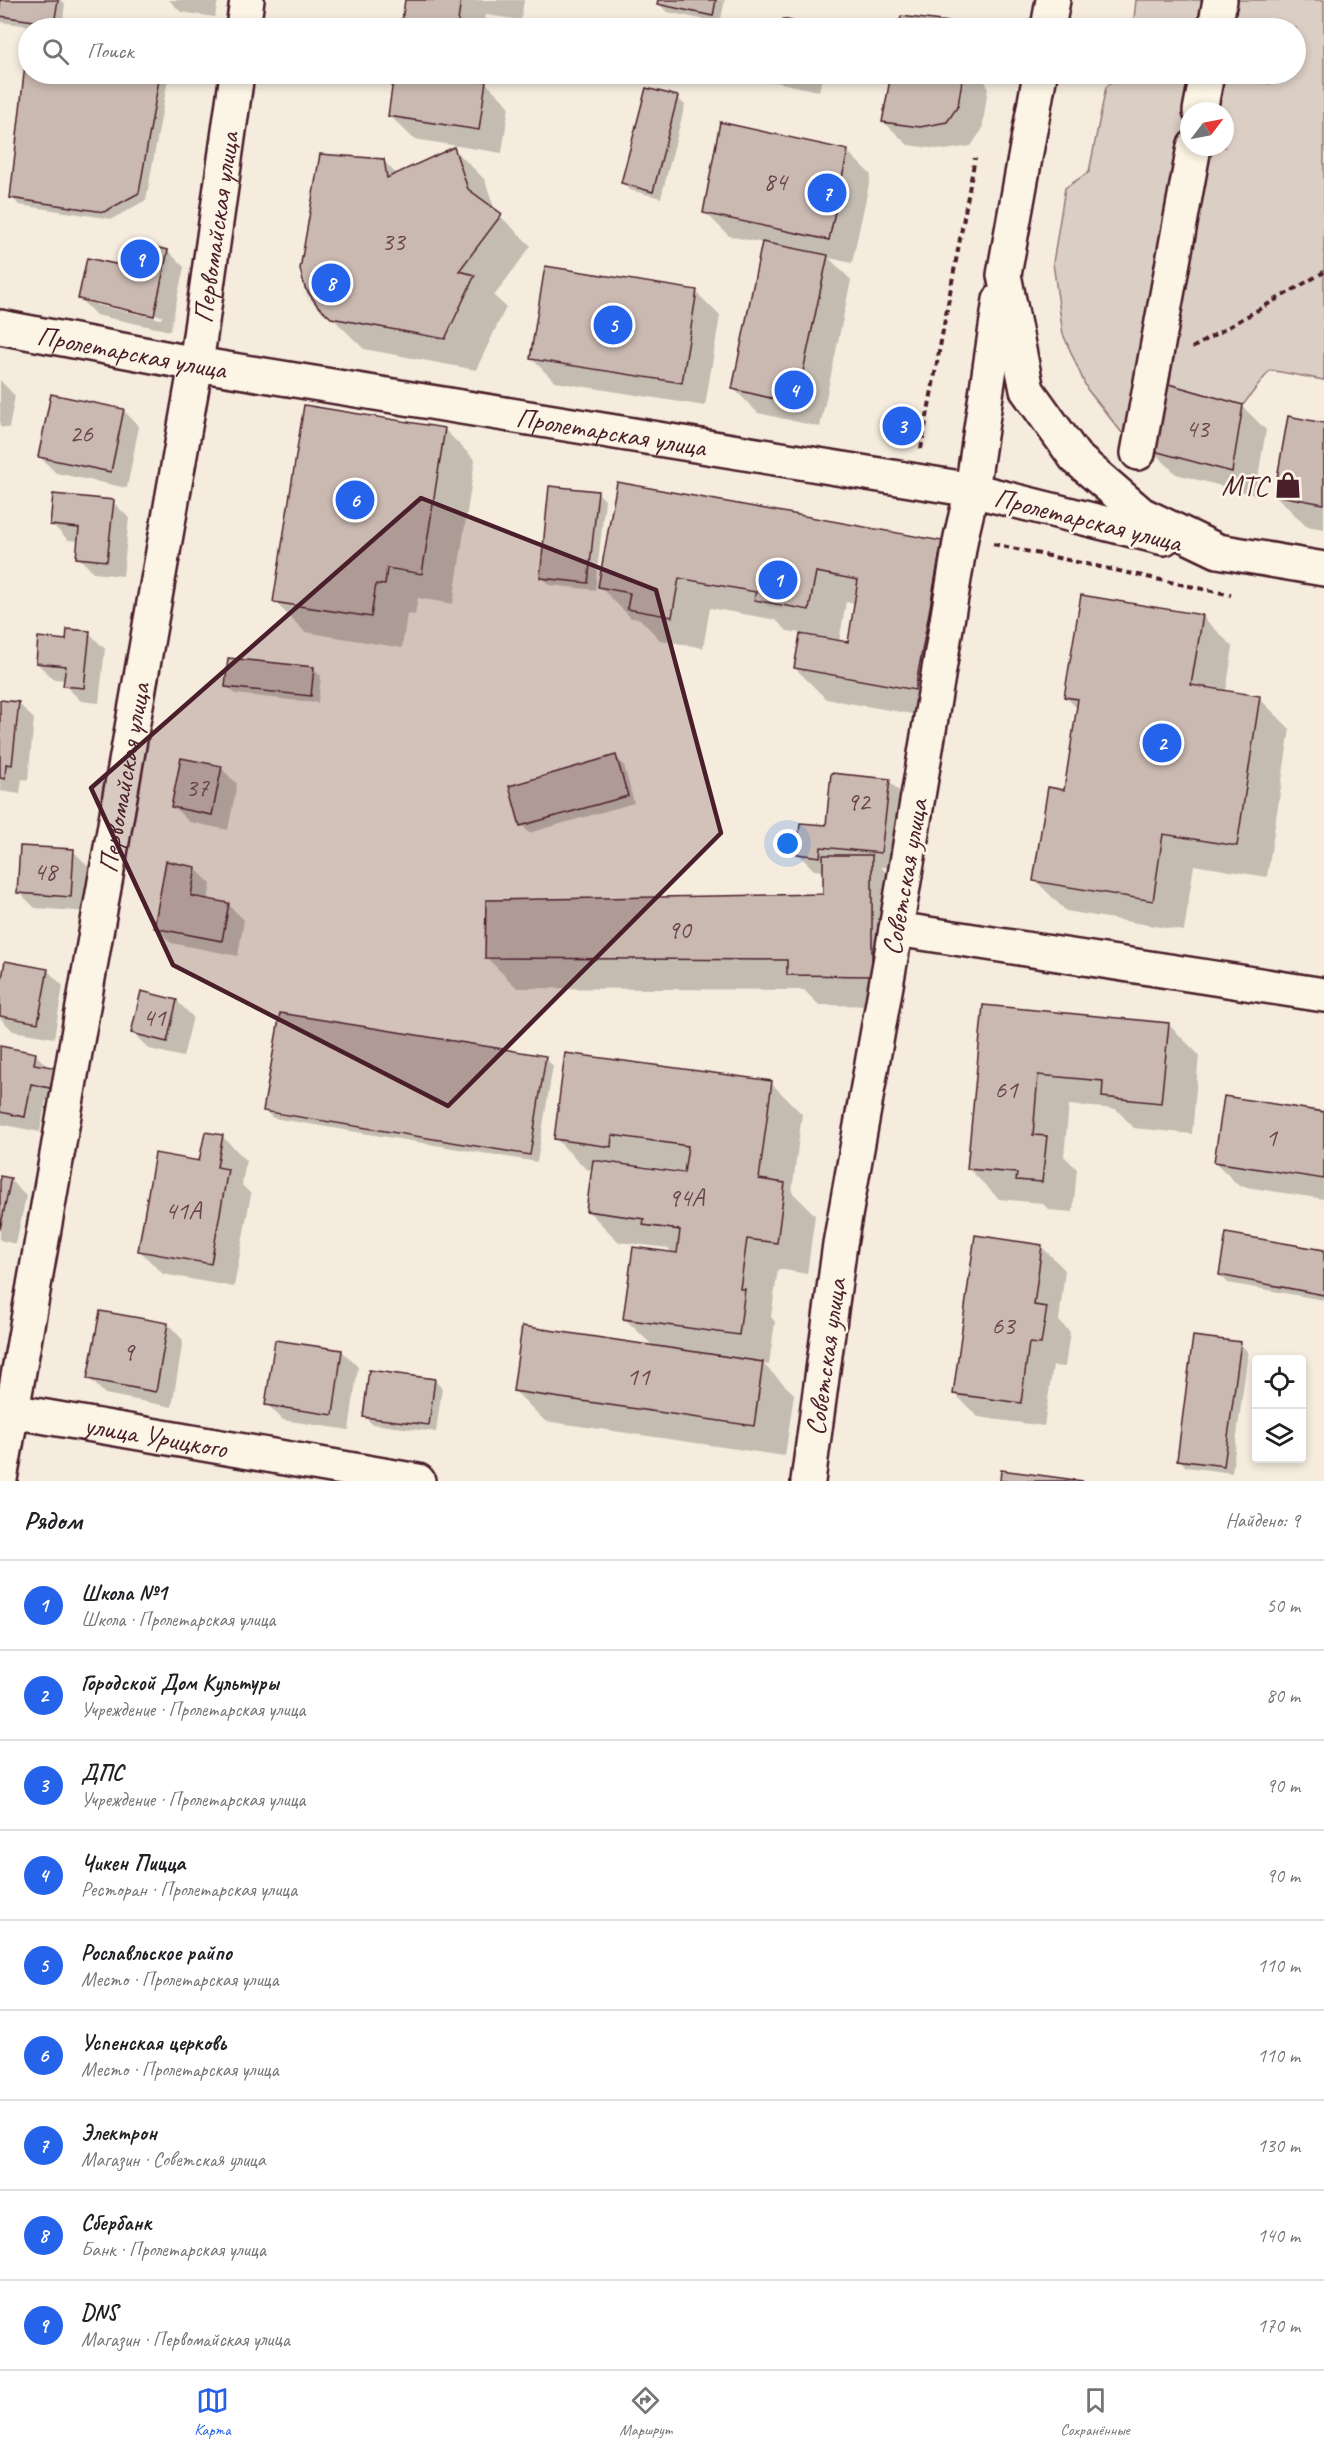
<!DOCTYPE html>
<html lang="ru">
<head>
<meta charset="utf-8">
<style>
  :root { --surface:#fff; --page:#f2f2f2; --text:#202124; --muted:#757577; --line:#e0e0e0; --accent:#2563eb }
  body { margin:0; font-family:Caveat,sans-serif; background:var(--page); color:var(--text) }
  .controls { position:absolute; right:18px; bottom:18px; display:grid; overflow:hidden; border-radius:6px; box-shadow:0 3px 9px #0003 }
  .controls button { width:54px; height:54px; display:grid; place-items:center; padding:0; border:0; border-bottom:2px solid var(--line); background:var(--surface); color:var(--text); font:30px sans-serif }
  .compass { position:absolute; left:1180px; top:102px; width:54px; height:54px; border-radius:50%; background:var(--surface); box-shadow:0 3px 9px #0003; rotate:58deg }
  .you { position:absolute; left:788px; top:844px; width:21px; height:21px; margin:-15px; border:4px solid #fff; border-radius:50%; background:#1a73e8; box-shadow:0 0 0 9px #1a73e833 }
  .badge { display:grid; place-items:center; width:39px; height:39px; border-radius:50%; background:var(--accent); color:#fff; font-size:20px; font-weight:700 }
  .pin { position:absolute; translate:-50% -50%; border:3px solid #fff; box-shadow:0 2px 6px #0006 }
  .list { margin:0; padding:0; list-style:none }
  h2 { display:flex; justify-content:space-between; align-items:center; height:78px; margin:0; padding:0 24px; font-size:26px }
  h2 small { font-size:20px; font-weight:400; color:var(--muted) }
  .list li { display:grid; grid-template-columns:39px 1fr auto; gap:18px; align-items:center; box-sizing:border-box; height:90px; padding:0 24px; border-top:2px solid var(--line) }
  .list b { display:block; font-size:22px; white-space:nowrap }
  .list p { margin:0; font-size:20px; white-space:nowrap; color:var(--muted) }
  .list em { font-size:20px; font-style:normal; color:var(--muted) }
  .icon { flex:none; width:33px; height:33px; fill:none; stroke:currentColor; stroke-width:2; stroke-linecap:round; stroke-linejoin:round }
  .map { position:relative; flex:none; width:1324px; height:1481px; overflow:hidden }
  .search { position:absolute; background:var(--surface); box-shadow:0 3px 9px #0003; left:18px; right:18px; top:18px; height:66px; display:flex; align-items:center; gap:15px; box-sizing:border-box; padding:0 21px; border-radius:33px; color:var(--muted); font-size:22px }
  .sheet { height:888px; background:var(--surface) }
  nav { display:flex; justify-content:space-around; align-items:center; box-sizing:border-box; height:84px; border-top:2px solid var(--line); background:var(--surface); font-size:16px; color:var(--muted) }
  nav a { display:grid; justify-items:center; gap:3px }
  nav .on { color:var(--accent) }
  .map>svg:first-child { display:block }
</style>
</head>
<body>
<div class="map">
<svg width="1324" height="1481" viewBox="0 0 1324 1481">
  <rect width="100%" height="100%" fill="#f5ecde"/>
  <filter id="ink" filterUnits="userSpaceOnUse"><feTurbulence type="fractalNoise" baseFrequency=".0167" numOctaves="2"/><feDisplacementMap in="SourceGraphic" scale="12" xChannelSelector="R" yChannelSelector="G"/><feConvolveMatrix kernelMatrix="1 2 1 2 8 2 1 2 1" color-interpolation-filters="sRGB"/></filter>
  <g filter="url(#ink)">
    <!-- green -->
    <path fill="#dbcec4" stroke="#927678" stroke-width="1.5" fill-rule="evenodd" d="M 1136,0 L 1324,0 L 1324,380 L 1270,370 L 1243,405 L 1165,383 L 1138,453 L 1087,389 L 1063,334 L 1053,263 L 1065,188 L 1089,172 L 1106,87 L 1122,74 L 1296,74 L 1296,28 L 1133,28 ZM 1189,111 L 1225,111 L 1225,147 L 1189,147 Z"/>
    <!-- shadow -->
    <g fill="#0003" fill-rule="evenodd">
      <path d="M 0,0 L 61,0 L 65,4 L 62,28 L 44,28 L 0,22 Z"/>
      <path d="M 169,0 L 218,0 L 215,17 L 181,12 Z"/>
      <path d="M 406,0 L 524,0 L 521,20 L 486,15 L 484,28 L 402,28 Z"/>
      <path d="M 660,0 L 725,0 L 720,23 L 667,12 L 659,4 Z"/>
      <path d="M 902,18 L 948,23 L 954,28 L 900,28 Z"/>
      <path d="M 28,50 L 28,74 L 169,74 L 146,200 L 112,219 L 19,205 L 12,197 Z"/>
      <path d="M 396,74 L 477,74 L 476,81 L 485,82 L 509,106 L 502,153 L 414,139 L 390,116 Z"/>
      <path d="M 737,74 L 823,74 L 819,91 Z"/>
      <path d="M 892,74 L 982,74 L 988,88 L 982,130 L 971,146 L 945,150 L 908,145 L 884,122 Z"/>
      <path d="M 1233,74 L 1273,74 L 1271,85 L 1237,78 Z"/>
      <path d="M 677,98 L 685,105 L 661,198 L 630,190 L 623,182 Z"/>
      <path d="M 454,149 L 485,180 L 495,211 L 531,246 L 494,296 L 506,307 L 476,370 L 364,349 L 318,304 L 383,160 L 397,175 Z"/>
      <path d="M 847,151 L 871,175 L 852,263 L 829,258 L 851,280 L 820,427 L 758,413 L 734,389 L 763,243 L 729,236 L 705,212 Z"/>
      <path d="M 168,251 L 184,267 L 170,331 L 96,315 L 80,299 L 126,268 ZM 96,302 L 162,316 L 161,319 L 96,305 Z"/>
      <path d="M 696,292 L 720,316 L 705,406 L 555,382 L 531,358 Z"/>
      <path d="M 0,380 L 15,396 L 9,428 L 0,427 Z"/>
      <path d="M 1242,406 L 1266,430 L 1255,495 L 1176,474 L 1152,450 Z"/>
      <path d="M 123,410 L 139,426 L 127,488 L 56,473 L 40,457 Z"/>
      <path d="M 1324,424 L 1324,529 L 1306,526 L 1275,495 Z"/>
      <path d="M 444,429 L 475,460 L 453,604 L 418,598 L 415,615 L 407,614 L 402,648 L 305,632 L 274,601 Z"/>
      <path d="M 597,492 L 605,500 L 595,590 L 549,585 L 542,577 Z"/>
      <path d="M 113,502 L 129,518 L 123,576 L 94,573 L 78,557 L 79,541 L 68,540 L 52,524 Z"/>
      <path d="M 941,542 L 972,573 L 946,720 L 826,699 L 795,668 L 801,633 L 787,631 L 776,620 L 710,608 L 703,648 L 660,640 L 640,619 L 631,618 L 600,587 ZM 846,602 L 856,604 L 849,644 L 839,642 Z"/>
      <path d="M 1202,616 L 1233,647 L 1226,692 L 1259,698 L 1290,729 L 1267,877 L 1194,865 L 1184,931 L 1066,911 L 1035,880 L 1065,791 L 1078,709 L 1066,697 Z"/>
      <path d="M 89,633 L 105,649 L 99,703 L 81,701 L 65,685 L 66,680 L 53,679 L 37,663 L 68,641 Z"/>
      <path d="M 313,669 L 321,676 L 318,703 L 235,694 L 227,686 Z"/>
      <path d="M 0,701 L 18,703 L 34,719 L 28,780 L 22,779 L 20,794 L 0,791 Z"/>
      <path d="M 616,757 L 624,765 L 634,803 L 529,833 L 522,825 Z"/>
      <path d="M 221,768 L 237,784 L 228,830 L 189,822 L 173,806 Z"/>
      <path d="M 889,781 L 905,797 L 897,868 L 881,867 L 902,888 L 902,1006 L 819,1005 L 804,990 L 517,988 L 486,957 L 824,896 L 824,871 L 814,870 L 798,854 L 827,827 Z"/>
      <path d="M 73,851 L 89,867 L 87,912 L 35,908 L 19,892 Z"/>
      <path d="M 195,868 L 211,884 L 208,900 L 228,904 L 244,920 L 238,956 L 171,943 L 155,927 Z"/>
      <path d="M 47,970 L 63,986 L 54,1038 L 13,1031 L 0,1018 L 0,998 Z"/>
      <path d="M 177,1001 L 193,1017 L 183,1057 L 149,1049 L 133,1033 Z"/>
      <path d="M 984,1006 L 1168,1024 L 1199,1055 L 1192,1134 L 1134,1128 L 1116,1109 L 1069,1105 L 1064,1156 L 1077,1169 L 1073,1212 L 1049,1210 L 1042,1203 L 999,1199 L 968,1168 Z"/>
      <path d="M 0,1048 L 35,1054 L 49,1068 L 70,1104 L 46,1100 L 40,1132 L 0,1124 Z"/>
      <path d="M 545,1058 L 553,1066 L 537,1162 L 273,1118 L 265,1111 Z"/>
      <path d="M 771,1083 L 802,1114 L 792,1192 L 815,1215 L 807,1274 L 778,1269 L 771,1317 L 775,1322 L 769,1365 L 763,1364 L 794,1394 L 785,1456 L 545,1421 L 514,1390 L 654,1347 L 624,1318 L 673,1254 L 668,1248 L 619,1242 L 588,1211 L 593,1170 L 586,1169 L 555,1138 ZM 643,1166 L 686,1172 L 686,1175 L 642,1169 Z"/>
      <path d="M 1324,1113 L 1324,1199 L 1239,1186 L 1215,1162 Z"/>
      <path d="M 222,1136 L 246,1160 L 242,1185 L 251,1194 L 234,1287 L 163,1274 L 139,1250 L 200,1163 Z"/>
      <path d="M 0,1178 L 10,1180 L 26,1196 L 16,1244 L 0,1240 Z"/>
      <path d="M 1041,1246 L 1065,1270 L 1059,1321 L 1070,1332 L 1065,1367 L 1053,1366 L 1044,1426 L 978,1417 L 954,1393 Z"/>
      <path d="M 1324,1252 L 1324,1300 L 1228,1283 L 1220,1275 Z"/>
      <path d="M 168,1324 L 183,1340 L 172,1407 L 105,1394 L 89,1378 Z"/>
      <path d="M 1240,1344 L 1248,1352 L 1232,1473 L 1186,1467 L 1179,1459 Z"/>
      <path d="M 342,1351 L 358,1367 L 349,1430 L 283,1420 L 267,1404 Z"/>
      <path d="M 434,1380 L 442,1388 L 436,1432 L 372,1424 L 364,1416 Z"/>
    </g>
    <!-- building -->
    <g fill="#cab9b1" stroke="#4a1f2b" stroke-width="1.5">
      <path d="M 0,0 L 58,0 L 54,24 L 0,16 Z"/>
      <path d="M 405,0 L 461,0 L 457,28 L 401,28 Z"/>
      <path d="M 658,0 L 716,0 L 713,16 L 657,4 Z"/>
      <path d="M 901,16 L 949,22 L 951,28 L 899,28 Z"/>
      <path d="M 783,19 L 814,26 L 813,28 L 781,28 Z"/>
      <path d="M 1238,23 L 1264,28 L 1237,28 Z"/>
      <path d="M 27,47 L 28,74 L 160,74 L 139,193 L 104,212 L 10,198 Z"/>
      <path d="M 394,74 L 451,74 L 450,76 L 486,81 L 479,130 L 388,116 Z"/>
      <path d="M 891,74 L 963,74 L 958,106 L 947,122 L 920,127 L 882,122 Z"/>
      <path d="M 646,88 L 678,96 L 653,192 L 621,183 Z"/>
      <path d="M 720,122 L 848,150 L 829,240 L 703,213 Z"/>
      <path d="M 454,147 L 468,189 L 502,214 L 459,271 L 475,275 L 445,339 L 331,318 L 317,305 L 305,288 L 300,269 L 320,154 L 384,159 L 387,178 Z"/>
      <path d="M 131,241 L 168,250 L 154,316 L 78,299 L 87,258 L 125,266 Z"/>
      <path d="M 762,242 L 828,255 L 796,404 L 732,389 Z"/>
      <path d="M 545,266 L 697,290 L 682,383 L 530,359 Z"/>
      <path d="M 1165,383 L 1243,405 L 1232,472 L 1150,450 Z"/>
      <path d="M 51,394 L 124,409 L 111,472 L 38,457 Z"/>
      <path d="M 304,405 L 445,428 L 422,574 L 387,568 L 385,585 L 376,584 L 371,617 L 273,602 Z"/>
      <path d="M 1288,416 L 1324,423 L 1324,504 L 1274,495 Z"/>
      <path d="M 617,482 L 942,541 L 915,690 L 794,668 L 800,634 L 848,642 L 858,580 L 816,572 L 809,610 L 754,600 L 756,592 L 679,578 L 672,617 L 627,609 L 630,593 L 598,587 Z"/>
      <path d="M 549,486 L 598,491 L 588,583 L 540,578 Z"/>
      <path d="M 53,494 L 114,500 L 107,561 L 76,558 L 79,528 L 50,525 Z"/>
      <path d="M 1081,595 L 1203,615 L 1191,685 L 1260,696 L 1237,846 L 1163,834 L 1153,901 L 1033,881 L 1048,787 L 1064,790 L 1078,699 L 1064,697 Z"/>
      <path d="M 67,629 L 90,631 L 84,688 L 63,686 L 66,666 L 36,663 L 38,637 L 66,640 Z"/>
      <path d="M 228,658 L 314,667 L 311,696 L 225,687 Z"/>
      <path d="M 0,700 L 19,702 L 12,765 L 6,764 L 5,779 L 0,778 Z"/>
      <path d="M 616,755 L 628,796 L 520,826 L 509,786 Z"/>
      <path d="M 181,758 L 222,766 L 212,815 L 171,807 Z"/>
      <path d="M 831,773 L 890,779 L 881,853 L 821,847 L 820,857 L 797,854 L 800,823 L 826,825 Z"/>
      <path d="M 20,846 L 74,849 L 71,897 L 17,893 Z"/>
      <path d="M 823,855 L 872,855 L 872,976 L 787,975 L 787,960 L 485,958 L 486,900 L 823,894 Z"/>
      <path d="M 166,861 L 196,867 L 191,896 L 229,903 L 222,941 L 154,928 Z"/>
      <path d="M 5,961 L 48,969 L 38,1023 L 0,1016 L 0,989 Z"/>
      <path d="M 141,991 L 177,1000 L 167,1042 L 131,1033 Z"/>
      <path d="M 983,1005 L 1169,1023 L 1161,1103 L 1102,1097 L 1103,1081 L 1038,1075 L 1033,1135 L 1047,1136 L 1042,1182 L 1016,1180 L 1017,1173 L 967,1169 Z"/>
      <path d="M 280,1013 L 546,1056 L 530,1155 L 263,1111 Z"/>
      <path d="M 0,1046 L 36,1053 L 34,1064 L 58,1068 L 54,1089 L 31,1084 L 25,1117 L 0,1112 Z"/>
      <path d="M 565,1053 L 772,1081 L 759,1179 L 785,1183 L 777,1243 L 747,1239 L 740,1289 L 745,1289 L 739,1335 L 623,1319 L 633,1247 L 677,1253 L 680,1230 L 643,1225 L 644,1219 L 586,1211 L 593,1160 L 684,1173 L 688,1146 L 612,1135 L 611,1147 L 554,1139 Z"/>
      <path d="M 1224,1096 L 1324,1112 L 1324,1179 L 1214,1162 Z"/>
      <path d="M 205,1132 L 223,1135 L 217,1167 L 228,1169 L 211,1264 L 138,1251 L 155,1153 L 199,1161 Z"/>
      <path d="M 0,1176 L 11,1178 L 0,1229 Z"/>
      <path d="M 1226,1233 L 1324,1250 L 1324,1295 L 1219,1275 Z"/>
      <path d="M 975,1235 L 1042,1245 L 1034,1305 L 1047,1307 L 1041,1344 L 1029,1343 L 1021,1403 L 953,1394 Z"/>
      <path d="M 100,1311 L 168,1323 L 156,1392 L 87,1379 Z"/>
      <path d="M 522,1326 L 763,1362 L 754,1426 L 513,1391 Z"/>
      <path d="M 1193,1336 L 1241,1342 L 1224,1466 L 1177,1460 Z"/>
      <path d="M 275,1340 L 342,1350 L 333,1415 L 265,1405 Z"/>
      <path d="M 369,1370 L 435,1379 L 429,1425 L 363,1417 Z"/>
      <path d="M 1001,1470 L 1083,1481 L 1000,1481 Z"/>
    </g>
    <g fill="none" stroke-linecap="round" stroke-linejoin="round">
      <defs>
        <g id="minor">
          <path d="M 243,28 L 247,0"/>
          <path d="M 1215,28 L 1220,0"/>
          <path d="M 1200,111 L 1207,74"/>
          <path id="s1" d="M 0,327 L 196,364 L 972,490 L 961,537 L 896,929 L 840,1244 L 808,1481"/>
          <path d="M 1138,453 L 1194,147"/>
          <path d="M 896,929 L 1324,995"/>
          <path id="s2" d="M 0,1409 L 418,1481"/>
          <path id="s3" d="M 0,1479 L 196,364 L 237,74"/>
        </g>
        <g id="major">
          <path d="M 1048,28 L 1053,0"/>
          <path d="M 1040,74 L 1004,275 L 1027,390 L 1075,457 L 1141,514 L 1218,551 L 1324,569"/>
          <path d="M 1000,300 L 972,490 L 1164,538"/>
        </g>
      </defs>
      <!-- minor casing -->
      <use href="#minor" stroke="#4a1f2b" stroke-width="38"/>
      <!-- major casing -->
      <use href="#major" stroke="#4a1f2b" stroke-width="38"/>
      <!-- path -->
      <g stroke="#4a1f2b" stroke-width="4" stroke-dasharray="6 4.5" stroke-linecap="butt">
        <path d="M 1192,348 L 1324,272"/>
        <path d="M 921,449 L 975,158"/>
        <path d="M 993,544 L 1231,595"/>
      </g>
      <!-- minor -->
      <use href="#minor" stroke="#fcf5e5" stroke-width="33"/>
      <!-- major -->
      <use href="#major" stroke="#fcf5e5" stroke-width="33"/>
    </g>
  </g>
  <!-- marked area -->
  <path fill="#4a1f2b" fill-opacity="0.2" stroke="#4a1f2b" stroke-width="4.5" stroke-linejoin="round" d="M 421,498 L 656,590 L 721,833 L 448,1106 L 173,965 L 91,788 Z"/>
  <!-- icons -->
  <defs>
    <symbol id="shop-bare" viewBox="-9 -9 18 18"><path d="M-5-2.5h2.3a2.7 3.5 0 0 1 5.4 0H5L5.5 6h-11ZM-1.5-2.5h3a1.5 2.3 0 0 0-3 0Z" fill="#4a1f2b" stroke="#fcf5e5" stroke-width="2.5" paint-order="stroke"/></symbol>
  </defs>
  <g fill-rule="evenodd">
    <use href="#shop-bare" x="1269" y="466" width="38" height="38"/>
  </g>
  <g text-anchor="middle" stroke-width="5" stroke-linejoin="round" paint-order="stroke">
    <!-- number labels -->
    <g font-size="26" fill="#6a464c">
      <text x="775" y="190">84</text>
      <text x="393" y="250">33</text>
      <text x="1197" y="437">43</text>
      <text x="81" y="442">26</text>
      <text x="197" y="796">37</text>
      <text x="858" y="810">92</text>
      <text x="45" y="880">48</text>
      <text x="679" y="938">90</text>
      <text x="154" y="1026">41</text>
      <text x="1006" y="1098">61</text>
      <text x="1271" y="1146">1</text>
      <text x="686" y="1206">94А</text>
      <text x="183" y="1219">41А</text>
      <text x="1003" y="1334">63</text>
      <text x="128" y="1360">9</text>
      <text x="638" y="1385">11</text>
    </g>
    <!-- street labels -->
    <g font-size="28" fill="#4a1f2b" stroke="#fcf5e5">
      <text dy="10" stroke="none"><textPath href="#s3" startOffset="1270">Первомайская улица</textPath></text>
      <text dy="10" stroke="none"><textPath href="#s1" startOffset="134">Пролетарская улица</textPath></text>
      <text dy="10" stroke="none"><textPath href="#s1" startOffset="620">Пролетарская улица</textPath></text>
      <text transform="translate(1088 519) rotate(14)" y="10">Пролетарская улица</text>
      <text dy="10" stroke="none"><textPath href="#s3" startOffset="712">Первомайская улица</textPath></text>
      <text transform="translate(904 877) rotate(-80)" y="10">Советская улица</text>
      <text transform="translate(825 1357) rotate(-82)" y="10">Советская улица</text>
      <text dy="10" stroke="none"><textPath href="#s2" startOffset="158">улица Урицкого</textPath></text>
    </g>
    <!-- poi labels -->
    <g font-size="28" fill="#4a1f2b" stroke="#fcf5e5" text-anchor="end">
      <text x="1268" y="495">МТС</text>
    </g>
  </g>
</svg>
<div class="controls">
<button><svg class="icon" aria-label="locate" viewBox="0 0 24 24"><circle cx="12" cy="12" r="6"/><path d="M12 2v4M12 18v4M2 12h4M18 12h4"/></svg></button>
<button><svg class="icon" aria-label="layers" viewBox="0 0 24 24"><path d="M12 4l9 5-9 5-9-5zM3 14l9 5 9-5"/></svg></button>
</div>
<svg class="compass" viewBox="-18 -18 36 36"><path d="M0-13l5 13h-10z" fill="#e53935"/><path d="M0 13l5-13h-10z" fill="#757577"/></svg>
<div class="you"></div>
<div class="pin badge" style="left:778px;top:580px">1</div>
<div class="pin badge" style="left:1162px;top:743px">2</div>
<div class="pin badge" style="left:902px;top:426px">3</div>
<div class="pin badge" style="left:794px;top:390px">4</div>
<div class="pin badge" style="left:613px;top:325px">5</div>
<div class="pin badge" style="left:355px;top:500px">6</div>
<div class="pin badge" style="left:827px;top:193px">7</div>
<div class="pin badge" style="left:331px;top:283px">8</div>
<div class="pin badge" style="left:140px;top:259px">9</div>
<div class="search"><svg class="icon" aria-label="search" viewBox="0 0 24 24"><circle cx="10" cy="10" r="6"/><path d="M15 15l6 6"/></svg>Поиск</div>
</div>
<section class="sheet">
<h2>Рядом<small>Найдено: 9</small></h2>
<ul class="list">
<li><span class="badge">1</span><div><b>Школа №1</b><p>Школа · Пролетарская улица</p></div><em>50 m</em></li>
<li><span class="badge">2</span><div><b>Городской Дом Культуры</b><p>Учреждение · Пролетарская улица</p></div><em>80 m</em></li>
<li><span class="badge">3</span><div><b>ДПС</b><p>Учреждение · Пролетарская улица</p></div><em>90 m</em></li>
<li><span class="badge">4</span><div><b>Чикен Пицца</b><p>Ресторан · Пролетарская улица</p></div><em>90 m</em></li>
<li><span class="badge">5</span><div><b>Рославльское райпо</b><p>Место · Пролетарская улица</p></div><em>110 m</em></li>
<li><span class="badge">6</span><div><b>Успенская церковь</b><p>Место · Пролетарская улица</p></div><em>110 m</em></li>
<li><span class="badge">7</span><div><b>Электрон</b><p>Магазин · Советская улица</p></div><em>130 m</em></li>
<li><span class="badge">8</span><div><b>Сбербанк</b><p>Банк · Пролетарская улица</p></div><em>140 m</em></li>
<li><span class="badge">9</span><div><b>DNS</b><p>Магазин · Первомайская улица</p></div><em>170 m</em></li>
</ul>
</section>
<nav>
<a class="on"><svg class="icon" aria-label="map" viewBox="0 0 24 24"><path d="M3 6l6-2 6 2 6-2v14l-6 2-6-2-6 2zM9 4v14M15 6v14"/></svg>Карта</a>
<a><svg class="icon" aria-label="directions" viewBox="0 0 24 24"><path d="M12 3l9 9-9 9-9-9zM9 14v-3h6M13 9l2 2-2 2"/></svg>Маршрут</a>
<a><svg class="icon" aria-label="saved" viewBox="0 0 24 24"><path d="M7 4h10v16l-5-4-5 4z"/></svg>Сохранённые</a>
</nav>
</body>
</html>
